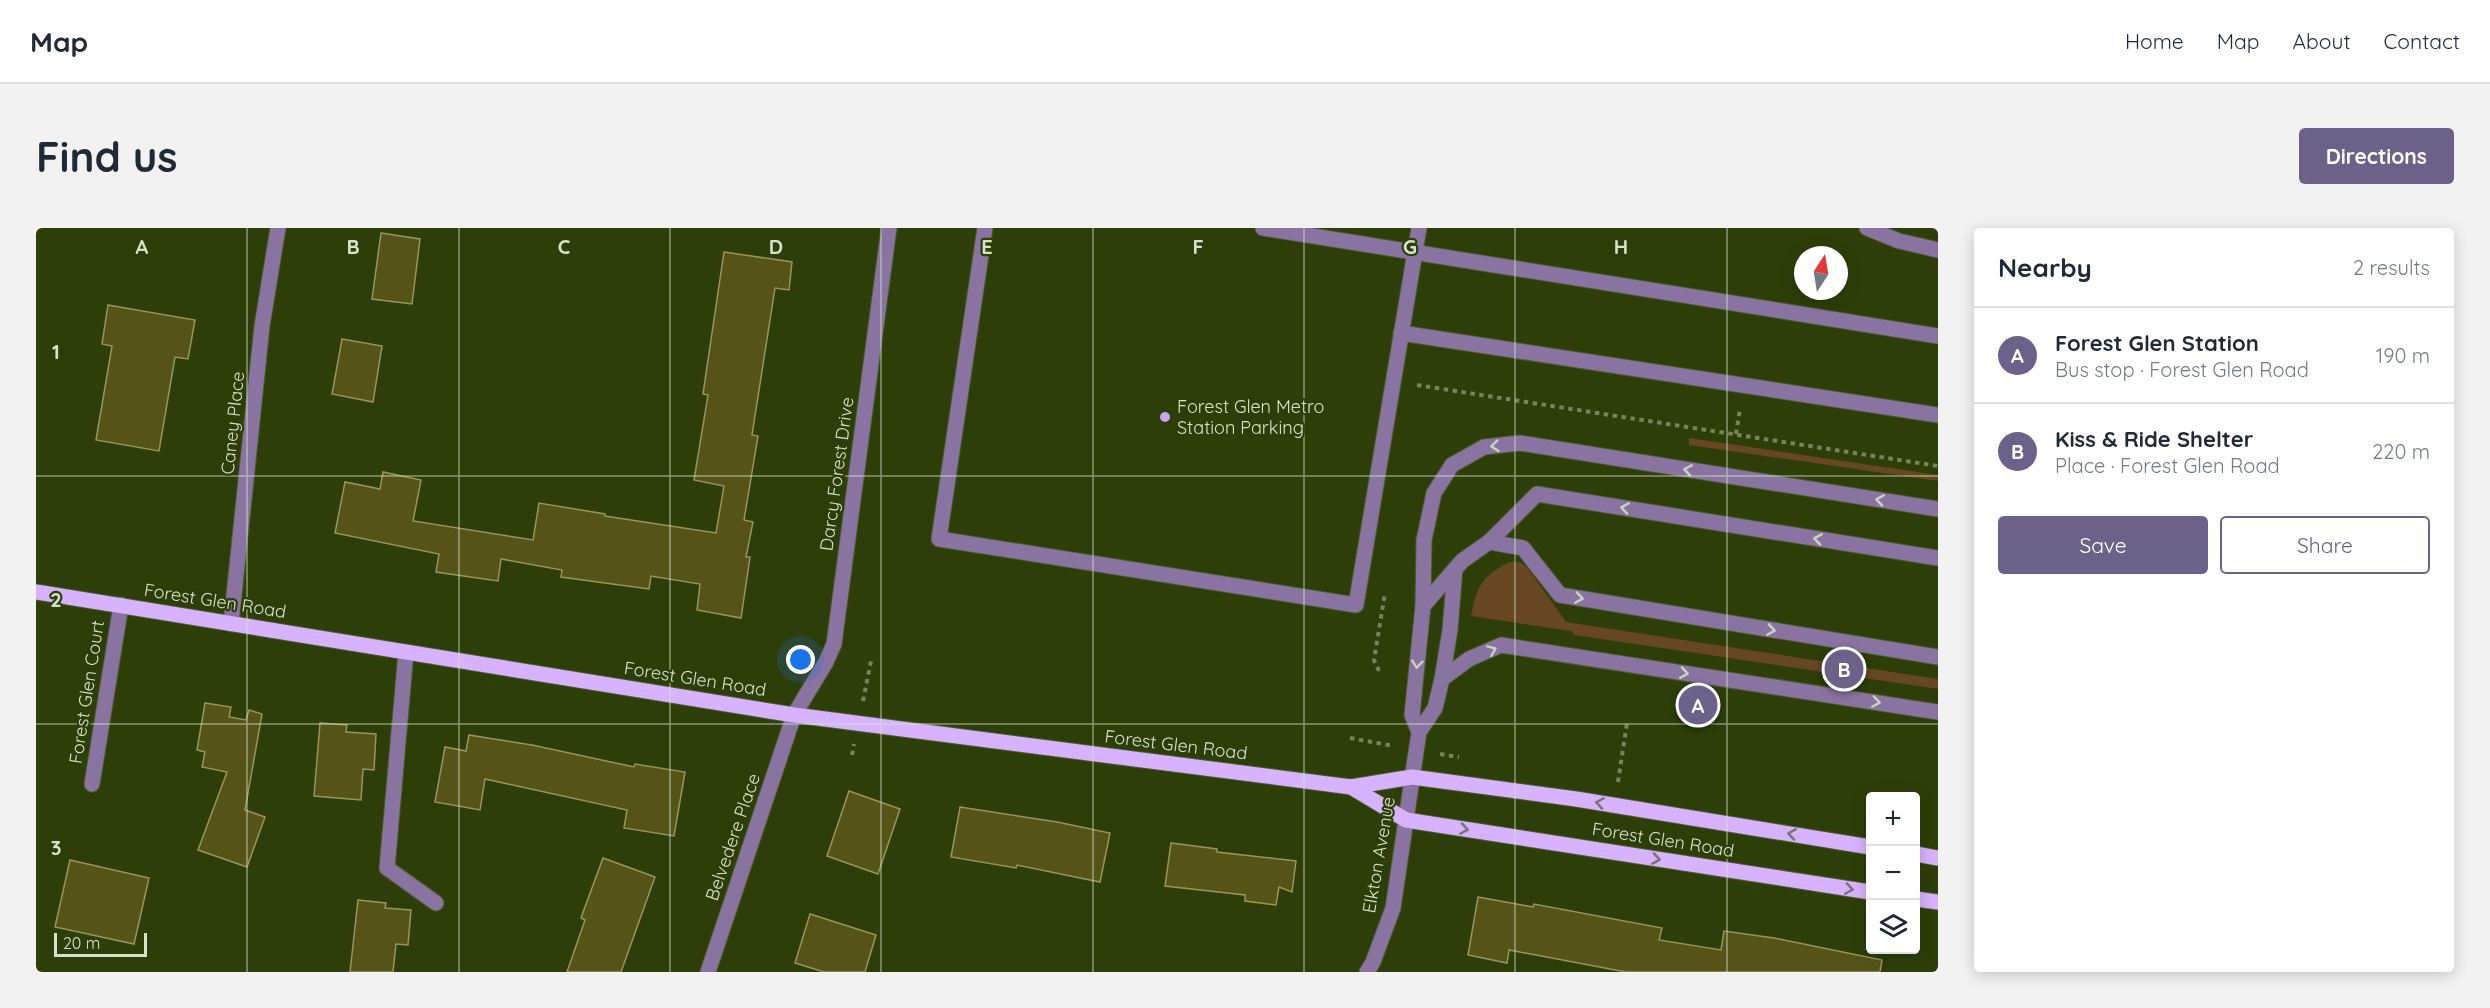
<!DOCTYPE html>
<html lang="en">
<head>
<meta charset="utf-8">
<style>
  :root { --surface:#fff; --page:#f2f2f3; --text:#1f2937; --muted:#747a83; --line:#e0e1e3; --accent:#6b6189 }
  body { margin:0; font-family:Quicksand,sans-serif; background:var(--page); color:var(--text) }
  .controls { position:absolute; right:18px; bottom:18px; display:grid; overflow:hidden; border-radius:6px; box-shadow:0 3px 15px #0003 }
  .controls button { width:54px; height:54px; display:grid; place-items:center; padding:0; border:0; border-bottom:2px solid var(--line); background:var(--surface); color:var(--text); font:30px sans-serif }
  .compass { position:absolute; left:1758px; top:18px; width:54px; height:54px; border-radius:50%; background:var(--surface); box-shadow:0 3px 15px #0003; rotate:12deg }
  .scale { position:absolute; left:18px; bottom:15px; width:93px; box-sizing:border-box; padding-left:6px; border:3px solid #d7e3c8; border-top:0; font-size:16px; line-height:21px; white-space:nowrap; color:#d7e3c8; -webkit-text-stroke:4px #2d3e09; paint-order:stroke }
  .you { position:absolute; left:765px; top:432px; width:21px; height:21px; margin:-15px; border:4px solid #fff; border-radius:50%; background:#1a73e8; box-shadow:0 0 0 9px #1a73e833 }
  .badge { display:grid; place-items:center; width:39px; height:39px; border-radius:50%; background:var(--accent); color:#fff; font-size:20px; font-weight:700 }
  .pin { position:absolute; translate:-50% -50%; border:3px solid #fff; box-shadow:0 2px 6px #0006 }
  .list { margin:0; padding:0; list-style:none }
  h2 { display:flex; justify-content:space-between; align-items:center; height:78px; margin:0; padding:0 24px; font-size:26px }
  h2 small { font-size:20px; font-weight:400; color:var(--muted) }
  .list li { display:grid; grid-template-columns:39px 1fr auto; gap:18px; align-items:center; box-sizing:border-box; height:96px; padding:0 24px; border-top:2px solid var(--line) }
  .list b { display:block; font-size:22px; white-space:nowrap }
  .list p { margin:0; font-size:20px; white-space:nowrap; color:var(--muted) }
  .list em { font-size:20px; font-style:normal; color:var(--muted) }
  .actions { display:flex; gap:12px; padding:18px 24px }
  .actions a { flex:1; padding:14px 0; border:2px solid var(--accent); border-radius:6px; text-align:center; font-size:21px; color:var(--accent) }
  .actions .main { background:var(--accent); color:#fff }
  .icon { flex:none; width:33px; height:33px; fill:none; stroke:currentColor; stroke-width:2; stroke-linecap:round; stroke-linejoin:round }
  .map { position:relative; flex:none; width:1902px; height:744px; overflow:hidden; border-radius:6px }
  header { display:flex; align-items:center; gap:36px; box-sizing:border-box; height:84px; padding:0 30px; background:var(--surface); border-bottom:2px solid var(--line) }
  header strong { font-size:28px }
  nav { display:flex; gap:33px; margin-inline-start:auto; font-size:21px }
  .intro { display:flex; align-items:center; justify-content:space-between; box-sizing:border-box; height:144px; padding:0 36px }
  h1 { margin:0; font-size:42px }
  .button { padding:15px 27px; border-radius:6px; background:var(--accent); color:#fff; font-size:21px; font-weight:700 }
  main { display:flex; gap:36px; padding:0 36px }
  aside { flex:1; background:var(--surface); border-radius:6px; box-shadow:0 3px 15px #0003 }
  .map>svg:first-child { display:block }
</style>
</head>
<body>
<header>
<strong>Map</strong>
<nav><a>Home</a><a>Map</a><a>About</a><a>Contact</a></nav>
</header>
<div class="intro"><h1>Find us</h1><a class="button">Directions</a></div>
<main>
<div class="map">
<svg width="1902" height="744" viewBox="0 0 1902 744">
  <rect width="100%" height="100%" fill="#2d3e09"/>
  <!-- green -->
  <g fill="#674622">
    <path d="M 1653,210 L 1902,247 L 1902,253 L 1653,217 Z"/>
    <path d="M 1473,334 L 1484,334 L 1491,339 L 1530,394 L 1902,451 L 1902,461 L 1538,407 L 1535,403 L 1435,388 C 1441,358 1445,349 1473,334 Z"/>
  </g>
  <!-- building -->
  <g fill="#565319" stroke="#98955c" stroke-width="1.5">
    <path d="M 345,5 L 384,11 L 376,76 L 336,71 Z"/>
    <path d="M 688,24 L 756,34 L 753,62 L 739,60 L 716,207 L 722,208 L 708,292 L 717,294 L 710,329 L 714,329 L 705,390 L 661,382 L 664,356 L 615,348 L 613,361 L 525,349 L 526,342 L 465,331 L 462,353 L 400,344 L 403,326 L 299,305 L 309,254 L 344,261 L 347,244 L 385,252 L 377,293 L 497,312 L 503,275 L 569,286 L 569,288 L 680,305 L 688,258 L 658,252 L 672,167 L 667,166 Z"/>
    <path d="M 72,77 L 159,92 L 152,131 L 139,129 L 123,223 L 60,212 L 76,118 L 66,116 Z"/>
    <path d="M 306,111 L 346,118 L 337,174 L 296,166 Z"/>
    <path d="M 169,475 L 195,479 L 193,489 L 210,492 L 213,482 L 226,486 L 209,582 L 229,589 L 211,639 L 162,622 L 191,544 L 166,539 L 169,524 L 161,522 Z"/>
    <path d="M 284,495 L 311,497 L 310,504 L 340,506 L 338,542 L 327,541 L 325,572 L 278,568 Z"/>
    <path d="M 433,507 L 496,517 L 598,539 L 599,536 L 649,544 L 638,608 L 588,600 L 591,582 L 449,551 L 444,582 L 399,574 L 409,519 L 430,523 Z"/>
    <path d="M 813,563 L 864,581 L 842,646 L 791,628 Z"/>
    <path d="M 924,579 L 1021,594 L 1074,605 L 1064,654 L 981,637 L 980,640 L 915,629 Z"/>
    <path d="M 1135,615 L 1181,621 L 1181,624 L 1260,633 L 1256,664 L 1243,659 L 1240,677 L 1209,673 L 1209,667 L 1129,658 Z"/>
    <path d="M 567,630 L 619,649 L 585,744 L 531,744 L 549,692 L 545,690 Z"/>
    <path d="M 34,632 L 113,650 L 98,716 L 19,699 Z"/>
    <path d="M 1442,669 L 1497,679 L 1498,676 L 1626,700 L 1623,712 L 1685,722 L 1688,703 L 1738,710 L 1846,732 L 1844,744 L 1590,744 L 1473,722 L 1471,735 L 1432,727 Z"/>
    <path d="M 322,672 L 350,675 L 349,680 L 375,682 L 372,717 L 360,716 L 357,744 L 314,744 Z"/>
    <path d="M 774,686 L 840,707 L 829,744 L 788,744 L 759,735 Z"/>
  </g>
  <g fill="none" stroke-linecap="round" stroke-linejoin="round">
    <defs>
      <g id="minor">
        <path d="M 949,0 L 903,311 L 1320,377 L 1383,0"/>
        <path d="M 1227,0 L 1902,108"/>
        <path d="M 1831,0 L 1863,13 L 1902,22"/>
        <path d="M 1365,105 L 1902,187"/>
        <path d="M 1902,330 L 1501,266 L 1453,314 L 1487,320 L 1524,367 L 1902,429"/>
        <path d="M 1387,378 L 1426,333 L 1453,314"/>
        <path d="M 195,396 L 226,98 L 242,0"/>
        <path d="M 370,424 L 351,640 L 400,675"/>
        <path d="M 1406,451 L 1433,431 L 1465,417 L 1902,484"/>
        <path d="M 1383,504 L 1376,487 L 1387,378 L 1388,312 L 1398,265 L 1416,237 L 1448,219 L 1484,215 L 1902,281"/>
        <path d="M 56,556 L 85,377"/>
        <path d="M 672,744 L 758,487 L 790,434 L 798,416 L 853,0"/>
        <path d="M 1331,744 L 1337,734 L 1357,680 L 1383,504 L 1399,480 L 1406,451 L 1414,402 L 1419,341"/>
      </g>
      <g id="major">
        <path d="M 0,364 L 758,487 L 1315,559 L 1376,549 L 1540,571 L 1834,619"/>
        <path d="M 1315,559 L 1370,592 L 1834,664"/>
        <path d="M 1880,626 L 1902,630"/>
        <path d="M 1880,671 L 1902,674"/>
      </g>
    </defs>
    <!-- minor casing -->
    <use href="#minor" stroke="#4c5c2b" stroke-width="17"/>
    <!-- major casing -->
    <use href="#major" stroke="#4c5c2b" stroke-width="17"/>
    <!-- path -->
    <g stroke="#75845a" stroke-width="4" stroke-dasharray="4.5 4.5" stroke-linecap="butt">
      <path d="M 1381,157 L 1902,238"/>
      <path d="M 1700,206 L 1704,181"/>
      <path d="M 1343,443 L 1338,432 L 1349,365"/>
      <path d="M 827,473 L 835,433"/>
      <path d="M 1314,510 L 1358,518"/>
      <path d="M 1404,526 L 1423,529"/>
      <path d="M 816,527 L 818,516"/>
      <path d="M 1582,554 L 1591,495"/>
    </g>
    <!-- minor -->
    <use href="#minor" stroke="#8973a1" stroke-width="15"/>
    <!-- major -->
    <use href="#major" stroke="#d7b2fe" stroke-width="15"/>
  </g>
  <!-- one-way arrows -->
  <defs><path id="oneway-chevron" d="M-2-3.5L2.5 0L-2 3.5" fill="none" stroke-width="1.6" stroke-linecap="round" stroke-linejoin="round" transform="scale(1.5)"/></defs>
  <g stroke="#cbd2c2">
    <use href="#oneway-chevron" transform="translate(1459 218) rotate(174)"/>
    <use href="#oneway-chevron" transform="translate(1652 242) rotate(-171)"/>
    <use href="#oneway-chevron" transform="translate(1844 272) rotate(-171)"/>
    <use href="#oneway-chevron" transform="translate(1589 280) rotate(-171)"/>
    <use href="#oneway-chevron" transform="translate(1782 311) rotate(-171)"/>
    <use href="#oneway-chevron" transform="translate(1543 370) rotate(9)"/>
    <use href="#oneway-chevron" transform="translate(1735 402) rotate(9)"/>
    <use href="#oneway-chevron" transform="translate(1456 422) rotate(-23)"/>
    <use href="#oneway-chevron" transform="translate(1381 436) rotate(96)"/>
    <use href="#oneway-chevron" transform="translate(1648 445) rotate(9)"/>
    <use href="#oneway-chevron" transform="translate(1840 474) rotate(9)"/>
  </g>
  <g stroke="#797277">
    <use href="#oneway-chevron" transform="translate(1564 575) rotate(-171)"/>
    <use href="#oneway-chevron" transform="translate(1428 601) rotate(9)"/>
    <use href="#oneway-chevron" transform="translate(1756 606) rotate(-171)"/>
    <use href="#oneway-chevron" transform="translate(1620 631) rotate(9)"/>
    <use href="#oneway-chevron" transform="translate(1813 661) rotate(9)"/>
  </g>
  <!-- grid -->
  <path fill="none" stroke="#d7e3c8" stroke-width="1.5" stroke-opacity="0.55" d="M 211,0 L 211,744M 423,0 L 423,744M 634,0 L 634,744M 845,0 L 845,744M 1057,0 L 1057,744M 1268,0 L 1268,744M 1479,0 L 1479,744M 1691,0 L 1691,744M 0,248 L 1902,248M 0,496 L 1902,496"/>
  <!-- markers -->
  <circle fill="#c9a5ee" stroke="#2d3e09" stroke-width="2" cx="1129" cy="189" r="6"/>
  <g text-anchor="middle" stroke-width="4.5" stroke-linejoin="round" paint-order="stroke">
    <!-- poi labels -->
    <g font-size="18" fill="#d7e3c8" stroke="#2d3e09" text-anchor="start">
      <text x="1141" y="185">Forest Glen Metro<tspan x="1141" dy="21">Station Parking</tspan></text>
    </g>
    <!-- street labels -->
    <g font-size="18" fill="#d7e3c8" stroke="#2d3e09">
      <text transform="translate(197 195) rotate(-84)" y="6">Caney Place</text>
      <text transform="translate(801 246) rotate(-82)" y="6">Darcy Forest Drive</text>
      <text transform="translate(179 373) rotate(9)" y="6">Forest Glen Road</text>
      <text transform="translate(659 451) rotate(9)" y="6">Forest Glen Road</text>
      <text transform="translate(51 464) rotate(-81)" y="6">Forest Glen Court</text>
      <text transform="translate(1140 517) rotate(7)" y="6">Forest Glen Road</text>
      <text transform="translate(697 609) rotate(-71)" y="6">Belvedere Place</text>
      <text transform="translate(1627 612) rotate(9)" y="6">Forest Glen Road</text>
      <text transform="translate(1343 627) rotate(-80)" y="6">Elkton Avenue</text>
    </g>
  </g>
  <g font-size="20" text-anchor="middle" font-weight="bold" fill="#d7e3c8" stroke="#2d3e09" stroke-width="4.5" stroke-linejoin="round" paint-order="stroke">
    <text x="106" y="26">A</text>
    <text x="317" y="26">B</text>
    <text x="528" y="26">C</text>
    <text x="740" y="26">D</text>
    <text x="951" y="26">E</text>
    <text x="1162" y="26">F</text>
    <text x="1374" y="26">G</text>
    <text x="1585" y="26">H</text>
    <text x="20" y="131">1</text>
    <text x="20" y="379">2</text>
    <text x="20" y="627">3</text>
  </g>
</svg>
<div class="controls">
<button>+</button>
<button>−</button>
<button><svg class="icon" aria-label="layers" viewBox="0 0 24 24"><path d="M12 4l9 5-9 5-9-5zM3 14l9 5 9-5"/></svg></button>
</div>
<svg class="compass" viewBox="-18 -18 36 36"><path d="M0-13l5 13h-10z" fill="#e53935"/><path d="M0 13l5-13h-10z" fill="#747a83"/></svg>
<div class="scale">20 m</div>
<div class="you"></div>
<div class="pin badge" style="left:1662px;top:477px">A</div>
<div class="pin badge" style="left:1808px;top:441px">B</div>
</div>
<aside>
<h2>Nearby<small>2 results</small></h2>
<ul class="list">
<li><span class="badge">A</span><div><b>Forest Glen Station</b><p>Bus stop · Forest Glen Road</p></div><em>190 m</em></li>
<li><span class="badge">B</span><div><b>Kiss &amp; Ride Shelter</b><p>Place · Forest Glen Road</p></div><em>220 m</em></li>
</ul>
<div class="actions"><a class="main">Save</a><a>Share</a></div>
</aside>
</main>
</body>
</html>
